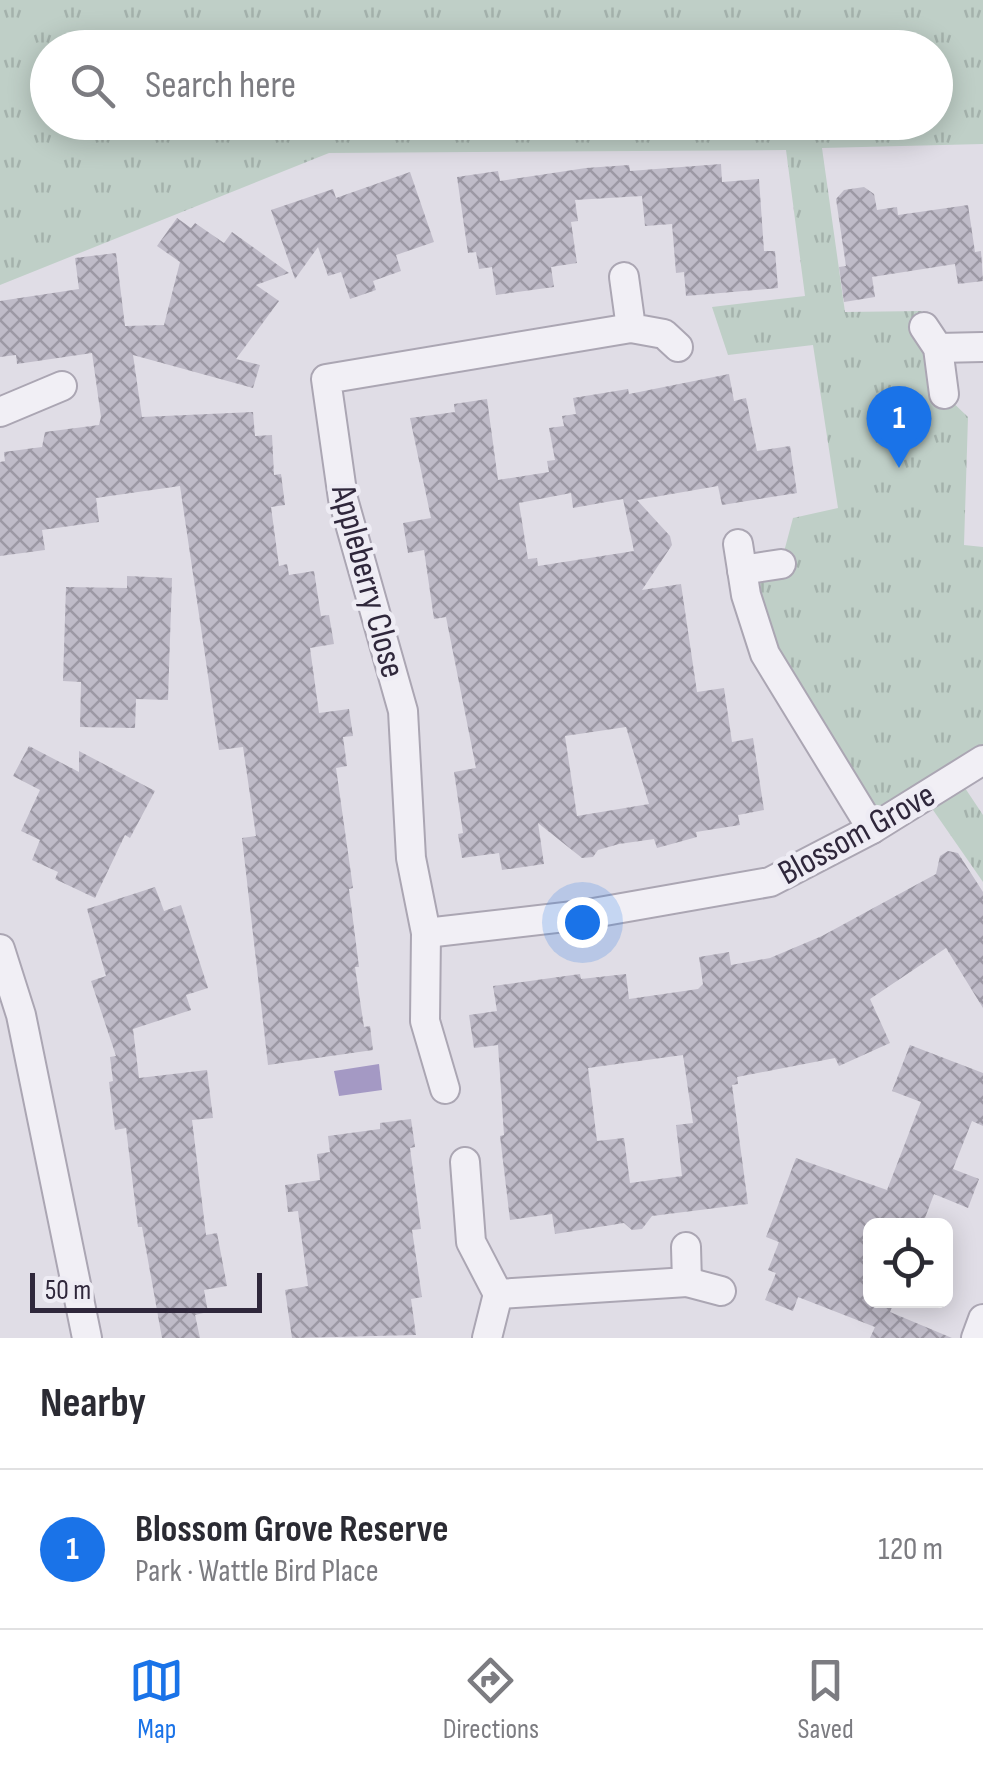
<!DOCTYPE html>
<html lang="en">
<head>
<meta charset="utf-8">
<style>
  :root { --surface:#fff; --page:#f7f7f7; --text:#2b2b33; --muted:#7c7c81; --line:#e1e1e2; --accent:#1a73e8 }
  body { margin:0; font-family:"Sofia Sans Condensed",sans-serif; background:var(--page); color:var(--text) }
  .controls { position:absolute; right:30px; bottom:30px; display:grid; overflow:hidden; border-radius:15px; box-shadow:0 5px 25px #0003 }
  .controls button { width:90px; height:90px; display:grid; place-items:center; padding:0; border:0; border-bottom:2px solid var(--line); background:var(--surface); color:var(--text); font:50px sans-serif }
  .scale { position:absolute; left:30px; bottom:25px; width:232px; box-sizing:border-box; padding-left:10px; border:5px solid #2f273b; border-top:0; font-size:28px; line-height:35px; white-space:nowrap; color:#2f273b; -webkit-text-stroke:8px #eeecf4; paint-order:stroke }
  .you { position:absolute; left:582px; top:922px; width:35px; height:35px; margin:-25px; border:8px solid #fff; border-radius:50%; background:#1a73e8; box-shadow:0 0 0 15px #1a73e833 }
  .badge { display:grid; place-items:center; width:65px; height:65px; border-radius:50%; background:var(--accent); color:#fff; font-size:32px; font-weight:700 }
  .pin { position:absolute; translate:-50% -82px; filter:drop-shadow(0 2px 5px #0008) }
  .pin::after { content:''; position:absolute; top:52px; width:35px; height:30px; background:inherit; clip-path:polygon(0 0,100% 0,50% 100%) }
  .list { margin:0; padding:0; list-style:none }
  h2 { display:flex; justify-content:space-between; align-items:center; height:130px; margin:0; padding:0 40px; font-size:42px }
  h2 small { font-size:32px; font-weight:400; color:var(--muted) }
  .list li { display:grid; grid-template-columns:65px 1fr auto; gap:30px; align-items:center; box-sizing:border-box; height:160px; padding:0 40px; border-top:2px solid var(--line) }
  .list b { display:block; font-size:38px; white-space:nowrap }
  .list p { margin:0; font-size:32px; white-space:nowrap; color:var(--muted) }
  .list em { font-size:32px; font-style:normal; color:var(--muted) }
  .icon { flex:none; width:55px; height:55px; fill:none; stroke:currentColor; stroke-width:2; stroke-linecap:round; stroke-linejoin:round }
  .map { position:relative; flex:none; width:983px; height:1338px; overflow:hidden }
  .search { position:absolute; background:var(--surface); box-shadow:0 5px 25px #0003; left:30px; right:30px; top:30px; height:110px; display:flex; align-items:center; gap:25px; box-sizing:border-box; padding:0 35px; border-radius:55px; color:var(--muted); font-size:38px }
  .sheet { height:290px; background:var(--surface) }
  nav { display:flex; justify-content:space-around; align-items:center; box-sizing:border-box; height:140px; border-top:2px solid var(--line); background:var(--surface); font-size:28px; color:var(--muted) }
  nav a { display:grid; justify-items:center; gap:5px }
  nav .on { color:var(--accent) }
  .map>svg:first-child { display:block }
</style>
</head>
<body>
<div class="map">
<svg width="983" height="1338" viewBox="0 0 983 1338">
  <defs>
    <pattern id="park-tufts" width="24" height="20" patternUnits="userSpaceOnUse" patternTransform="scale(2.5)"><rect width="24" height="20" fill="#bfcfc7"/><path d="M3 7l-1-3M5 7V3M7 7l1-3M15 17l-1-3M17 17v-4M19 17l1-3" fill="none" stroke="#a4b2ac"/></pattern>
    <pattern id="building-cross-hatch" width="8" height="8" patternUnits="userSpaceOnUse" patternTransform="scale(2.5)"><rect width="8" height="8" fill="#bfbbc8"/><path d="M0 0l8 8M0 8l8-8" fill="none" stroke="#9c98a4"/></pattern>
  </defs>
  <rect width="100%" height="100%" fill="#e0dde6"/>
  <!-- park -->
  <path fill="url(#park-tufts)" fill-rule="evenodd" d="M 0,0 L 983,0 L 983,144 L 822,148 L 845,312 L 922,311 L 944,394 L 968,417 L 964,545 L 983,547 L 983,759 L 957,776 L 983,815 L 983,882 L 924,797 L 872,829 L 765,654 L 742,570 L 781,563 L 793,518 L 838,508 L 813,345 L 728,355 L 712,307 L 805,296 L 786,150 L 329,153 L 0,285 ZM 48,48 L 936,48 L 936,122 L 48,122 Z"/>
  <!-- water -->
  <path fill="#a499c4" d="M 379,1064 L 382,1090 L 339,1096 L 334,1071 Z"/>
  <!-- building -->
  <g fill="url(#building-cross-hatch)" fill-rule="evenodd">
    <path d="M 721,164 L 722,182 L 759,179 L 764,251 L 775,251 L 778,288 L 686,296 L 684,272 L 676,273 L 672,224 L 645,226 L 642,196 L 575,200 L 578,221 L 571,222 L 577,263 L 551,267 L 554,287 L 496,295 L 492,267 L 479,269 L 476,252 L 468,253 L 457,177 L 498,171 L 500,181 L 586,168 L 629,165 L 630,171 Z"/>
    <path d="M 410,172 L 434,242 L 396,255 L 401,271 L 373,281 L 376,290 L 350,299 L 341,272 L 328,276 L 318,247 L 295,279 L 271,210 L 333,189 L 336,198 Z"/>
    <path d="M 864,187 L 874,194 L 877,210 L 897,207 L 898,215 L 968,205 L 975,252 L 981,251 L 983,281 L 958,284 L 955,264 L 872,277 L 875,297 L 844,302 L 839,267 L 846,266 L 836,199 L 844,190 Z"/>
    <path d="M 177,218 L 191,228 L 195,223 L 224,243 L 232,232 L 289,273 L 256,285 L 279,301 L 236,359 L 260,365 L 253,388 L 133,355 L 142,417 L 253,412 L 255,436 L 272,435 L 274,475 L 281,474 L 285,505 L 271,507 L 279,566 L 287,564 L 289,575 L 314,571 L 321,616 L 329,615 L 334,644 L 310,648 L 319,713 L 349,709 L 353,736 L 343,737 L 347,766 L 336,768 L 353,888 L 349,889 L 359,967 L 355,967 L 364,1027 L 370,1026 L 373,1050 L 268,1065 L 242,838 L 256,836 L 243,747 L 219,750 L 180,486 L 96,498 L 99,522 L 42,530 L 45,550 L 0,556 L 0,462 L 5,461 L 4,452 L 42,447 L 45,432 L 99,425 L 101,417 L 92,353 L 17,364 L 16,355 L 0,357 L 0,301 L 79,289 L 75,258 L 116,253 L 125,326 L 164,325 L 180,262 L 157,246 Z"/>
    <path d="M 729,374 L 734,401 L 746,398 L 757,451 L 790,446 L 797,493 L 722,505 L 718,486 L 637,500 L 670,536 L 672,545 L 642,590 L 681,584 L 697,692 L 724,688 L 732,742 L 753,738 L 764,810 L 738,815 L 740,825 L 696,832 L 697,837 L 657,848 L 654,839 L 619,844 L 598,850 L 593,857 L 582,858 L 538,823 L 544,864 L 502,870 L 499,853 L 462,858 L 458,834 L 463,833 L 454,772 L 476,768 L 446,617 L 434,619 L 424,550 L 408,553 L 403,523 L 431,518 L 410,418 L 455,412 L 454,404 L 487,399 L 498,480 L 549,472 L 547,461 L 555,460 L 549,428 L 564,426 L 562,416 L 576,414 L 573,398 L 628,389 L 629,394 ZM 571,493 L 573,508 L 623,499 L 634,551 L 538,566 L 537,558 L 528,559 L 519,503 ZM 626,727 L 649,804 L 577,816 L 565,736 Z"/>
    <path d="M 127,576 L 172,578 L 168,700 L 136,699 L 135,728 L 80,727 L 81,682 L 63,681 L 66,587 L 127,588 Z"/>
    <path d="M 29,746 L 79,772 L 79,751 L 155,791 L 130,838 L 125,835 L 95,898 L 55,879 L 58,872 L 32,860 L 40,840 L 21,831 L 40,790 L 13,776 Z"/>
    <path d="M 948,851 L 958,853 L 983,892 L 983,1008 L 946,948 L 870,999 L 890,1043 L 839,1066 L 835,1058 L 737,1077 L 738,1084 L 732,1085 L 748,1204 L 652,1216 L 642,1229 L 632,1230 L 624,1223 L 555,1234 L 552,1214 L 510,1220 L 500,1136 L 504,1135 L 498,1045 L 474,1048 L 469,1015 L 497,1011 L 493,986 L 580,974 L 581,979 L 626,974 L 629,999 L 698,989 L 703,984 L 699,957 L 729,952 L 731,965 L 770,958 L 822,936 L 936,874 L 940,856 ZM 683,1055 L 693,1123 L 676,1125 L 682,1176 L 630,1183 L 624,1138 L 597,1141 L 588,1068 Z"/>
    <path d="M 155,887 L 164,911 L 181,905 L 208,988 L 186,995 L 191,1010 L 133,1029 L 139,1078 L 207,1070 L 213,1118 L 192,1120 L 206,1235 L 217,1233 L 227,1286 L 204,1290 L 208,1312 L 195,1315 L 200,1338 L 162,1338 L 142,1227 L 138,1227 L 126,1128 L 115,1130 L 109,1082 L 113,1081 L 110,1057 L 116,1056 L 91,981 L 106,976 L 87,909 Z"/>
    <path d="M 910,1045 L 983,1073 L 983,1126 L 972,1121 L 953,1169 L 979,1179 L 968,1208 L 934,1194 L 922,1226 L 870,1226 L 870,1300 L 895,1300 L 890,1312 L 952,1338 L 870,1338 L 875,1327 L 798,1297 L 793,1311 L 765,1300 L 776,1273 L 768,1270 L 779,1242 L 766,1237 L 796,1158 L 887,1190 L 921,1102 L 892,1091 Z"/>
    <path d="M 411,1119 L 415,1147 L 410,1148 L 421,1229 L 412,1230 L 422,1297 L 411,1299 L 416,1335 L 292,1338 L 285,1290 L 308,1286 L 298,1211 L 288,1212 L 285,1185 L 320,1180 L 317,1154 L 330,1152 L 328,1136 L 380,1129 L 380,1123 Z"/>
  </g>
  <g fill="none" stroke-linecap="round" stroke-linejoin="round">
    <defs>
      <g id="street">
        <path d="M 624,277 L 631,328 L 664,334 L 678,347"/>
        <path d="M 924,327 L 938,348 L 944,394"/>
        <path d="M 938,348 L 983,347"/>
        <path d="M 0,412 L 62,386"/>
        <path d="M 738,544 L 746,595 L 765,654 L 872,829"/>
        <path d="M 742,570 L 781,564"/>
        <path d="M 426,933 L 582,915 L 770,882 L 872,829 L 983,760"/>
        <path d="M 0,949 L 21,1015 L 87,1338"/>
        <path d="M 445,1089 L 425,1021 L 426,933 L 411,858 L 403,711 L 343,499 L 326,379 L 631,328"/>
        <path d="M 465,1162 L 471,1242 L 498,1294 L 487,1338"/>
        <path d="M 687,1282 L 721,1291"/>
        <path d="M 498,1294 L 687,1282 L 686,1247"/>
        <path d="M 976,1338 L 983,1319"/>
      </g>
    </defs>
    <!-- street casing -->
    <use href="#street" stroke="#aba6b3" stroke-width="32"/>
    <!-- street -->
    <use href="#street" stroke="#f1eff5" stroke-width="28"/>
  </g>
  <g text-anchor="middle" stroke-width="9" stroke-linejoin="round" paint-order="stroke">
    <!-- street labels -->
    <g font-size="35" fill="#2f273b" stroke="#eeecf4">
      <text transform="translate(369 581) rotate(75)" y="12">Appleberry Close</text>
      <text transform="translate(856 833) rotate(-29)" y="12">Blossom Grove</text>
    </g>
  </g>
</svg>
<div class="controls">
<button><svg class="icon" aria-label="locate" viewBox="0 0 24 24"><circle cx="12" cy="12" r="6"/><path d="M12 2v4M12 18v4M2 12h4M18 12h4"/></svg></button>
</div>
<div class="scale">50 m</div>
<div class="you"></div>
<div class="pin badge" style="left:899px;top:468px">1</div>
<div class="search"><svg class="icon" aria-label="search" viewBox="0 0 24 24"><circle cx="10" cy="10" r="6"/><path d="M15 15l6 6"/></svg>Search here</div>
</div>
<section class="sheet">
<h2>Nearby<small></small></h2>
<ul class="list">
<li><span class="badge">1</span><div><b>Blossom Grove Reserve</b><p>Park · Wattle Bird Place</p></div><em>120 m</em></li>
</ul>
</section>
<nav>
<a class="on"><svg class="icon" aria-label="map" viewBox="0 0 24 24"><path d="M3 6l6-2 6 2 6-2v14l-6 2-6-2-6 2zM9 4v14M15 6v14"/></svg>Map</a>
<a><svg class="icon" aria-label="directions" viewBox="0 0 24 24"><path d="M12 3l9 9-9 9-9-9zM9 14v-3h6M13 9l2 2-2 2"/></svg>Directions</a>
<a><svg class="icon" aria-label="saved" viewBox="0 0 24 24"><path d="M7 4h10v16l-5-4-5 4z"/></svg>Saved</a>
</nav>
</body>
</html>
